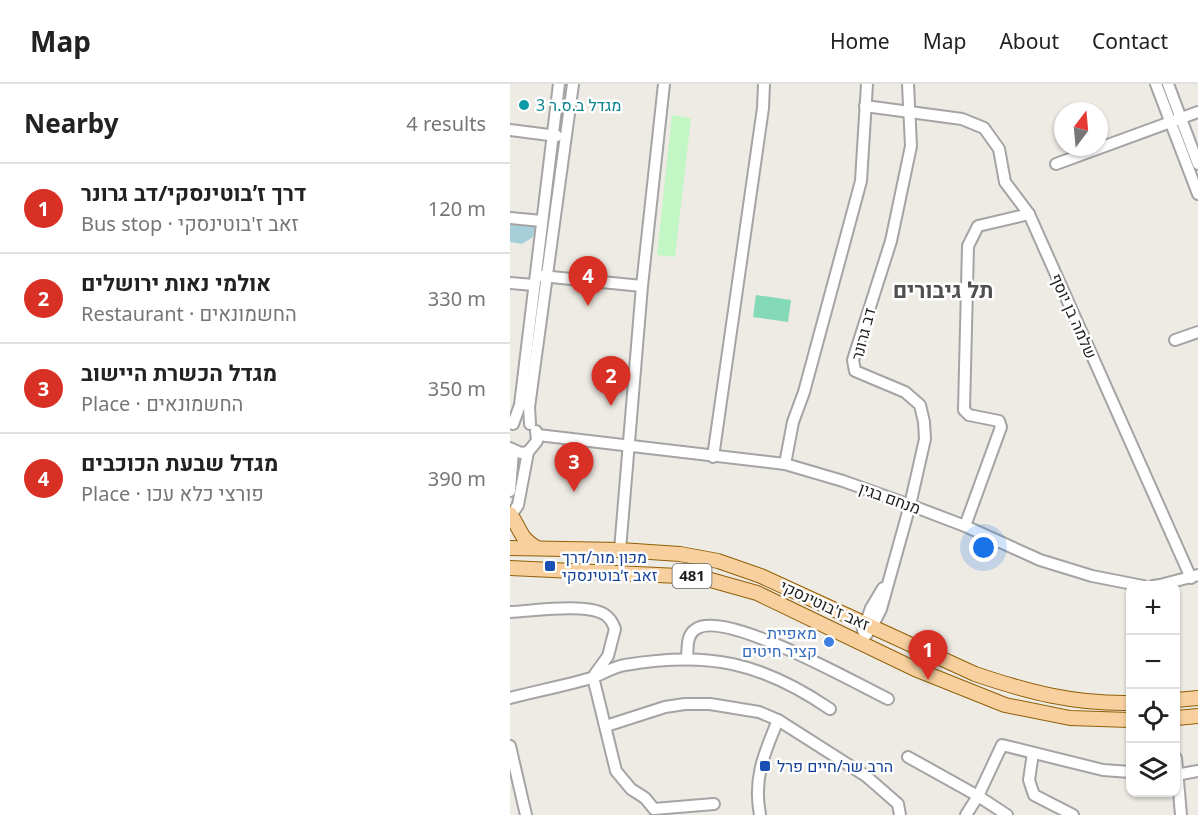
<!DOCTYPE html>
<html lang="en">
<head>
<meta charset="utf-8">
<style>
  :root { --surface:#fff; --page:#f2f2f2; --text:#222; --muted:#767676; --line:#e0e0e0; --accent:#d93025 }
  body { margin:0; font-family:"Noto Sans",Heebo,sans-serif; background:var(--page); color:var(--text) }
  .controls { position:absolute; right:18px; bottom:18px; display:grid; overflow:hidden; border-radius:12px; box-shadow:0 2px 4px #0004 }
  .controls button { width:54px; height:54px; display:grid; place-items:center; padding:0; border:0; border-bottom:2px solid var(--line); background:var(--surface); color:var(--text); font:30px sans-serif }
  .compass { position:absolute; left:544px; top:18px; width:54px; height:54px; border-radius:50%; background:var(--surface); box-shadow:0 2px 4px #0004; rotate:16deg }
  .you { position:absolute; left:474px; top:464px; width:21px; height:21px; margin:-15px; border:4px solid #fff; border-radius:50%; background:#1a73e8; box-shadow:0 0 0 9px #1a73e833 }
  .badge { display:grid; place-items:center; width:39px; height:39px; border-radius:50%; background:var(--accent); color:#fff; font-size:20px; font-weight:700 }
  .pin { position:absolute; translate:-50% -50px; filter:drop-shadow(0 2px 3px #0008) }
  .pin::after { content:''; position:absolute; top:32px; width:21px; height:18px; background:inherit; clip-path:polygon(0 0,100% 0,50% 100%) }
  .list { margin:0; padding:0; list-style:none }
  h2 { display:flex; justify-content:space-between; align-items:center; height:78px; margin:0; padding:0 24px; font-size:26px }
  h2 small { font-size:20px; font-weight:400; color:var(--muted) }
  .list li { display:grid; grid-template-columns:39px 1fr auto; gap:18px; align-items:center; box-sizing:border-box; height:90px; padding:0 24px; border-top:2px solid var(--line) }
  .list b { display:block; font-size:22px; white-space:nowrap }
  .list p { margin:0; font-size:20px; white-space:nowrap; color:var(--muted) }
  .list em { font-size:20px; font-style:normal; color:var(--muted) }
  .icon { flex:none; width:33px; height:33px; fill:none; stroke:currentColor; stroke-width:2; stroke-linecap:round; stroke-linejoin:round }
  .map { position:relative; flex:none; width:688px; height:731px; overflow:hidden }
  header { display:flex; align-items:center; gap:36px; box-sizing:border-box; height:84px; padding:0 30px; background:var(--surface); border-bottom:2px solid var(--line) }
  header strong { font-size:28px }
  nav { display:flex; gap:33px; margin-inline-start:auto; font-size:21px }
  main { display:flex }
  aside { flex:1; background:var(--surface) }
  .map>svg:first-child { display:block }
</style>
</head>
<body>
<header>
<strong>Map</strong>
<nav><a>Home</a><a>Map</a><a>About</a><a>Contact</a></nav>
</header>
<main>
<aside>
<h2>Nearby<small>4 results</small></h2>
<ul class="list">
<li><span class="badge">1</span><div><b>דרך ז׳בוטינסקי/דב גרונר</b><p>Bus stop · זאב ז'בוטינסקי</p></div><em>120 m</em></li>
<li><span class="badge">2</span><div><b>אולמי נאות ירושלים</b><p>Restaurant · החשמונאים</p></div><em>330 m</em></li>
<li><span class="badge">3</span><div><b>מגדל הכשרת היישוב</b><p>Place · החשמונאים</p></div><em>350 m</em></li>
<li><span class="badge">4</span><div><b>מגדל שבעת הכוכבים</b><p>Place · פורצי כלא עכו</p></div><em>390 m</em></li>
</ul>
</aside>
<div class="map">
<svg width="688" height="731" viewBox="0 0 688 731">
  <rect width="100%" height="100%" fill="#eeeae4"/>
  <!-- park -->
  <path fill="#c2f7c5" d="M 162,31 L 181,34 L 165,173 L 147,171 Z"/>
  <!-- pitch -->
  <path fill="#84dab8" d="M 246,211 L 281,216 L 278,238 L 243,233 Z"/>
  <!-- water -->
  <path fill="#a6cfda" d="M 0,137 L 26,140 L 23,153 L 12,160 L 0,158 Z"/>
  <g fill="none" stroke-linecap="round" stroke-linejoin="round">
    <defs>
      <g id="minor">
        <path d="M 646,0 L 688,110"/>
        <path d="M 658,0 L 688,80"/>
        <path d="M 355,22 L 452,35 L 474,44 L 489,65 L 495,98 L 519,130 L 681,494"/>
        <path d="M 0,46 L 47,52"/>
        <path d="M 546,80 L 688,28"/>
        <path d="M 0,134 L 32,137"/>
        <path d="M 31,192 L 132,202"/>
        <path d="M 0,199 L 24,201"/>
        <path d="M 665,256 L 688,248"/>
        <path d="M 3,340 L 10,321 L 49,0"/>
        <path d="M 20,340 L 19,323 L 63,0"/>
        <path d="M 28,351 L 275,380 L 333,397 L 400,421 L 455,442 L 530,476 L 582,492 L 633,502"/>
        <path d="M 0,364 L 11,369 L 18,368 L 27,357 L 26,347"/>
        <path d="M 203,373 L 253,24 L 254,0"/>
        <path d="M 275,380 L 283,338 L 294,308 L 351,97 L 357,0"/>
        <path d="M 0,407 L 3,367"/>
        <path d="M 0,433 L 8,421 L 18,368"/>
        <path d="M 455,442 L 491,343 L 489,337 L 459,331 L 454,326 L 458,162 L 468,142 L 519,130"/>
        <path d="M 110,466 L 132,202 L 154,0"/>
        <path d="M 643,502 L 650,501 L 688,491"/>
        <path d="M 0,528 C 23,527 75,519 94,530 C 99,533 103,539 105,545 L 98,572 L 85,590"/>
        <path d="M 353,547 L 361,524 L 373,504"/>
        <path d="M 350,559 L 362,543 L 371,525 L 400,421 L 415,355 L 414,338 L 410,321 L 395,308 L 345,287 L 343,276 L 381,157 L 401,62 L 398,0"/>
        <path d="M 177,574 C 178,564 176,551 186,545 C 215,525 345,599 378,615"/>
        <path d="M 83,593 L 106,687 L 121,705 L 135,714 L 144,725"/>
        <path d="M 0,614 C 27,607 54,602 81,594 C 93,590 102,583 115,581 C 198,567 251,578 320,625"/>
        <path d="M 96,642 L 155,623 L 175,620 L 200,620 L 249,628 L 268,636 L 356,692 L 388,720 L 390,731"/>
        <path d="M 0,662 L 16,731"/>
        <path d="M 523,669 L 519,696 L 524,711 L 563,731"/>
        <path d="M 398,673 L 468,712 L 497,731"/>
        <path d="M 666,674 L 671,731"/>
        <path d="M 666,691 L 688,687"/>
        <path d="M 144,725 L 204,720"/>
        <path d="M 250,731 C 243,694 254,670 268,636"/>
        <path d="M 456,731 L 468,712 L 492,661 L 593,686 L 620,688"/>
      </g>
      <g id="major">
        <path d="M 0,430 C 11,445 9,454 27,464"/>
        <path d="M 0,464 L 110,466 L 170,470 L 208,477 L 251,492 L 465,590 C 518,608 564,620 620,619"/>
        <path d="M 0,484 L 190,493 L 247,509 L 405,585 L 495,621 L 560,634 L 620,636"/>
        <path d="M 666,616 L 688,614"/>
        <path d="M 666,634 L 688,632"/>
      </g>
    </defs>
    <!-- minor casing -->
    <use href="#minor" stroke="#a4a4a4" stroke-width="14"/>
    <!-- major casing -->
    <use href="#major" stroke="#906006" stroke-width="16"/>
    <!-- minor -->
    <use href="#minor" stroke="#fff" stroke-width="10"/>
    <!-- major -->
    <use href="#major" stroke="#f8d09f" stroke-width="14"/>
  </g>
  <!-- markers -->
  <circle fill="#0f9aa8" stroke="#fff" stroke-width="2" cx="14" cy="21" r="6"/>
  <g fill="#1a4fb4" stroke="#fff" stroke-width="2">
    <rect x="34" y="476" width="12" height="12" rx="3"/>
    <rect x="249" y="676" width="12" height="12" rx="3"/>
  </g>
  <circle fill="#3f7fe0" stroke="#fff" stroke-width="2" cx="319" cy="558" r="6"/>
  <g text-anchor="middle" stroke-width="5" stroke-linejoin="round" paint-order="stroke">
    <!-- shield labels -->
    <rect fill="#fff" stroke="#616161" stroke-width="1.5" x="162.5" y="480" width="39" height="24" rx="4.5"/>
    <g font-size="15" font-weight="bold" fill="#1d1d1d">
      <text x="182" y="497">481</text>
    </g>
    <!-- culture labels -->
    <g font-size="16" fill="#0d838f" stroke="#fff" text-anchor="start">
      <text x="26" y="27">מגדל ב.ס.ר 3</text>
    </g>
    <!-- street labels -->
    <g font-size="16" fill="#1d1d1d" stroke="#fff">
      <text transform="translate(564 232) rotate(66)" y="6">שלמה בן יוסף</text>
      <text transform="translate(353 250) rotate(-75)" y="6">דב גרונר</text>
      <text transform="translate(380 414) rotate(20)" y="6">מנחם בגין</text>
      <text transform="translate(315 521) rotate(25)" y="6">זאב ז'בוטינסקי</text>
    </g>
    <!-- transit labels -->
    <g font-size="16" fill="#164399" stroke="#fff" text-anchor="start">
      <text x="52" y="479">מכון מור/דרך<tspan x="52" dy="18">זאב ז׳בוטינסקי</tspan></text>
      <text x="267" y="688">הרב שר/חיים פרל</text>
    </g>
    <!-- shop labels -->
    <g font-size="16" fill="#366cbe" stroke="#fff" text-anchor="end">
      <text x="307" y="555">מאפיית<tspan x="307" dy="18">קציר חיטים</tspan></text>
    </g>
    <!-- district labels -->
    <g font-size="22" font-weight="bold" fill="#505050" stroke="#fff">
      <text x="433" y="214">תל גיבורים</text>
    </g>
  </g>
</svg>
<div class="controls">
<button>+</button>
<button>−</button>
<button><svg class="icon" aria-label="locate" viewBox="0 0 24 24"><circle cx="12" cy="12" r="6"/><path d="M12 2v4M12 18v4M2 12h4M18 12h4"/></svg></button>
<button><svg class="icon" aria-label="layers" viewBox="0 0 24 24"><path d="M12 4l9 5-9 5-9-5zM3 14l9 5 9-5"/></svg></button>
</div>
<svg class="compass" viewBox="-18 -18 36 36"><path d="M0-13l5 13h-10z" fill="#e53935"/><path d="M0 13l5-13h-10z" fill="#767676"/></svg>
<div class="you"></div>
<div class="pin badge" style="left:418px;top:596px">1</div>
<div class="pin badge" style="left:101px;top:322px">2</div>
<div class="pin badge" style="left:64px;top:408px">3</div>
<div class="pin badge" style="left:78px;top:222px">4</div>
</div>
</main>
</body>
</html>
